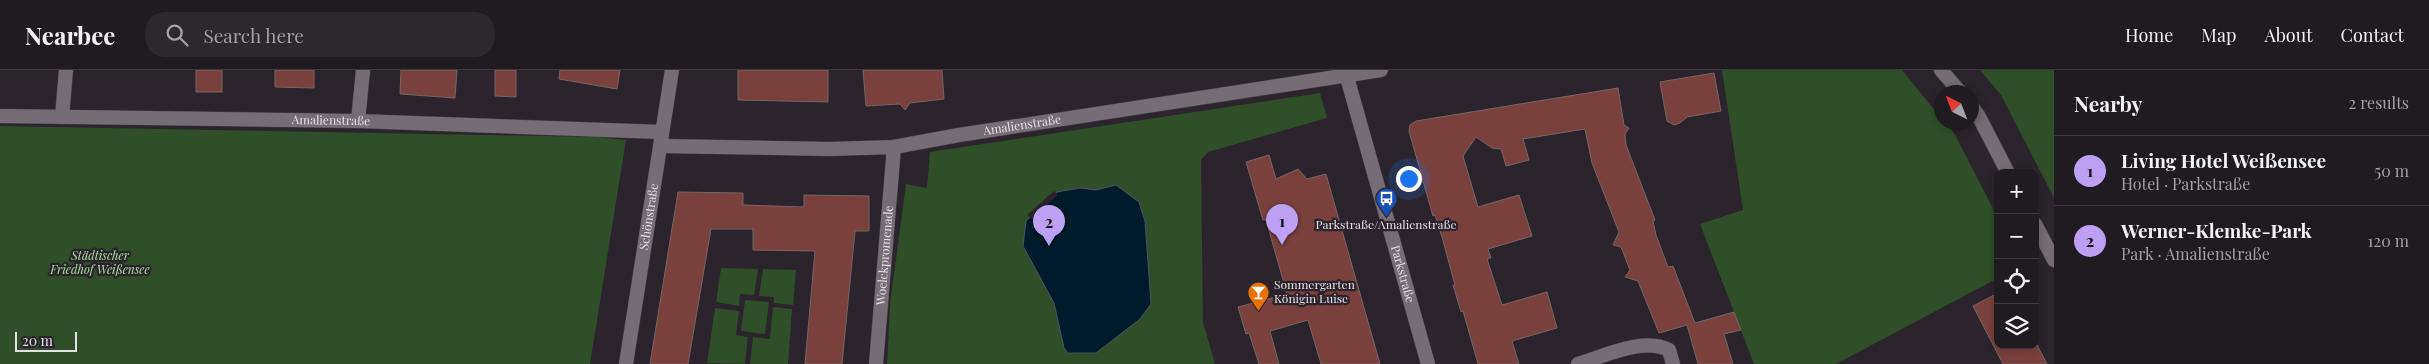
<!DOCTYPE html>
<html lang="en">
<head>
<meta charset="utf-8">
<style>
  :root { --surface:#201b21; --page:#2d282e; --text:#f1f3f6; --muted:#a2a1a5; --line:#3d393f; --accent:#bca0f2 }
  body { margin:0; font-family:"Playfair Display",serif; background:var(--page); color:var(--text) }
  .controls { position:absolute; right:15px; bottom:15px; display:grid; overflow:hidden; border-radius:10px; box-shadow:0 2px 8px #0003 }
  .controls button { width:45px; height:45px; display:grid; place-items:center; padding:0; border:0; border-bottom:1px solid var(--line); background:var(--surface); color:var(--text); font:25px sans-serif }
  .compass { position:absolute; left:1934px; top:15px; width:45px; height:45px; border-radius:50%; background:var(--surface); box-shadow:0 2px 8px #0003; rotate:318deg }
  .scale { position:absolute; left:15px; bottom:12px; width:62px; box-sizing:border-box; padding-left:5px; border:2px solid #e5e0e6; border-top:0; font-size:14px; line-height:18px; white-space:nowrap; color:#e5e0e6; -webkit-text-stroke:4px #2b242c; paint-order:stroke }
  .you { position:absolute; left:1408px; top:108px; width:18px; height:18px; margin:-12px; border:4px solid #fff; border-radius:50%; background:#1a73e8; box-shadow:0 0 0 8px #1a73e833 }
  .badge { display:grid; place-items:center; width:32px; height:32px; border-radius:50%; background:var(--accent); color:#111; font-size:16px; font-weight:700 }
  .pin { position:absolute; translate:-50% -41px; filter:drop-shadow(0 1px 2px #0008) }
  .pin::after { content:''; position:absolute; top:26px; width:18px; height:15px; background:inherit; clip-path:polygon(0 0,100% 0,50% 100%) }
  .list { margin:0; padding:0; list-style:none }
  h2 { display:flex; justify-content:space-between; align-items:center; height:65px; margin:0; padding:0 20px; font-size:21px }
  h2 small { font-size:16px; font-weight:400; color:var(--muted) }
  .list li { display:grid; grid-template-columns:32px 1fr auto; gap:15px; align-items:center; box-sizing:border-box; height:70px; padding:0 20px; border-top:1px solid var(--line) }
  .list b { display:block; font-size:19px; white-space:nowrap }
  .list p { margin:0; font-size:16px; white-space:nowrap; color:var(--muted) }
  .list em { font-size:16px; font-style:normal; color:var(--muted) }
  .icon { flex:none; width:28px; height:28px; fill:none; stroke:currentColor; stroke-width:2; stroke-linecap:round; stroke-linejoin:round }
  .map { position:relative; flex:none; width:2054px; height:294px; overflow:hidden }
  header { display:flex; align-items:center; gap:30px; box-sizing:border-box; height:70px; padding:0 25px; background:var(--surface); border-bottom:1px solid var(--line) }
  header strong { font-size:24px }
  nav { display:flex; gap:28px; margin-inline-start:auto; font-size:18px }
  .search { width:350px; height:45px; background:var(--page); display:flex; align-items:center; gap:12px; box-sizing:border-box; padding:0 18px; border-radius:20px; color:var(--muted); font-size:19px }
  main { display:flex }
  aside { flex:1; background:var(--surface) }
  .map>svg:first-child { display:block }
</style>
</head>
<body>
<header>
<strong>Nearbee</strong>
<div class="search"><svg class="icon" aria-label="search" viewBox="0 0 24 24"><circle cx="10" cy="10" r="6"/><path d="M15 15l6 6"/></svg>Search here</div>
<nav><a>Home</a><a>Map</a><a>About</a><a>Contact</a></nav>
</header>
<main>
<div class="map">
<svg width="2054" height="294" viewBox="0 0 2054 294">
  <rect width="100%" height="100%" fill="#2b242c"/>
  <!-- green -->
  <g fill="#2f4e29">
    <path d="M 1722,0 L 1902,0 L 1941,48 L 1942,52 L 1945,53 L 1954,63 L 1998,148 L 1998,208 L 1836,294 L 1754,294 L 1700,154 L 1743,140 Z"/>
    <path d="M 1980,0 L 2054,0 L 2054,128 L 2001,25 Z"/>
    <path d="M 1320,23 L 1327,48 L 1208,82 L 1201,90 L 1203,252 L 1215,294 L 887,294 L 890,234 L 906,114 L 927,118 L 930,82 Z"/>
    <path d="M 0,56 L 598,67 L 626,70 L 590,294 L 0,294 Z"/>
    <path d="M 721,198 L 758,199 L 754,225 L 740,224 L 739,236 L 716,232 Z"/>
    <path d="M 763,199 L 796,200 L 793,235 L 774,233 L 774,227 L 759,226 Z"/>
    <path d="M 745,230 L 769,232 L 765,264 L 741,261 Z"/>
    <path d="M 773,237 L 792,239 L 788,294 L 750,294 L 753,267 L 770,269 Z"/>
    <path d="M 715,238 L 739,241 L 736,265 L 748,267 L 745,294 L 707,293 Z"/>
  </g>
  <!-- water -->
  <path fill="#001b2b" stroke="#455663" d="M 1116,115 L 1139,132 L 1145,151 L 1151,234 L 1140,249 L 1096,283 L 1068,283 L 1064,278 L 1054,233 L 1023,176 L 1026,151 L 1057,122 L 1080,118 L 1096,120 Z"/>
  <!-- pier -->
  <path fill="#2b242c" d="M 1054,121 L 1058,125 L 1032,149 L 1027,145 Z"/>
  <!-- building -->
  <g fill="#7a403d" stroke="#756665">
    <rect x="196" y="0" width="26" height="22"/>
    <path d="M 275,0 L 314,0 L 314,18 L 275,17 Z"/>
    <path d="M 401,0 L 457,0 L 455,28 L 400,24 Z"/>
    <path d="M 495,0 L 516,0 L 516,27 L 495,26 Z"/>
    <path d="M 560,0 L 620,0 L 617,19 L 559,9 Z"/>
    <path d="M 738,0 L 828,0 L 828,32 L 738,30 Z"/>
    <path d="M 863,0 L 942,0 L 944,29 L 910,33 L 905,40 L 900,34 L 866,36 Z"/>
    <path d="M 1714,3 L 1721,41 L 1687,47 L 1680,53 L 1674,55 L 1667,51 L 1660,12 Z"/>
    <path d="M 1618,18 L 1624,55 L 1629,58 L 1625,64 L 1626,75 L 1655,150 L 1653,151 L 1656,165 L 1668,197 L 1673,196 L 1695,253 L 1734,242 L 1741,260 L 1724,264 L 1733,294 L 1698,294 L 1687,255 L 1659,263 L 1638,211 L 1625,207 L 1630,200 L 1621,177 L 1613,175 L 1619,162 L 1592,93 L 1585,59 L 1523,69 L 1529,90 L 1506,96 L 1501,79 L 1492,78 L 1476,67 L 1463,86 L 1478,137 L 1519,125 L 1532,166 L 1488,179 L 1491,188 L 1487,189 L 1502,235 L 1547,222 L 1557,258 L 1512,271 L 1519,294 L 1478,294 L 1463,241 L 1461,242 L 1453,215 L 1455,215 L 1442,167 L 1435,145 L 1433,146 L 1409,61 L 1410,55 L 1416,51 Z"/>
    <path d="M 1269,85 L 1276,109 L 1298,99 L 1307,109 L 1326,104 L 1380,294 L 1321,294 L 1308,250 L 1270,261 L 1279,294 L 1259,294 L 1249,263 L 1246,264 L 1238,237 L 1287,224 L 1266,150 L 1263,150 L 1246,92 Z"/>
    <path d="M 678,122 L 743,123 L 743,135 L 804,137 L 804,125 L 869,126 L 869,161 L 855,161 L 842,294 L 805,294 L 815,181 L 753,180 L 753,159 L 711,159 L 688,294 L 650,294 Z"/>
    <path d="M 1998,223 L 1998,275 L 2037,275 L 2047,294 L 2003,294 L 1973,236 Z"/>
  </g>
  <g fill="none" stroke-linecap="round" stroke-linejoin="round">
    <defs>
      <g id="minor">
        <path d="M 1941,0 L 1960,22"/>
        <path d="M 1972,37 L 1978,45 L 2008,103"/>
        <path id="s1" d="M 0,46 L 358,51 L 662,62"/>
        <path d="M 62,47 L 66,0"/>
        <path d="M 358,51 L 363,0"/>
        <path id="s2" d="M 660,76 L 829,79 L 894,77 L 959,65 L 1381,0"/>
        <path d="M 2035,154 L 2054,190"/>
        <path id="s3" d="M 626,294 L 672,0"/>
        <path id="s4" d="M 876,294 L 894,77"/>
        <path d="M 1578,294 C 1605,286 1643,267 1669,280 L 1673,294"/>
      </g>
      <g id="tertiary">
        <path id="s5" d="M 1345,0 L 1428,294"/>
      </g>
    </defs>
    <!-- minor casing -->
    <use href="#minor" stroke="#454046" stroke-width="15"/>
    <!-- tertiary casing -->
    <use href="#tertiary" stroke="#454046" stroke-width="15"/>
    <!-- minor -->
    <use href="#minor" stroke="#756c76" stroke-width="14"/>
    <!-- tertiary -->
    <use href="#tertiary" stroke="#756c76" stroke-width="14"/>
  </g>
  <!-- icons -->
  <defs>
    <symbol id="bus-pin" viewBox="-11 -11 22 30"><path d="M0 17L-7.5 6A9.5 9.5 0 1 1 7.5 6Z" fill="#1a4fb4" stroke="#2b242c"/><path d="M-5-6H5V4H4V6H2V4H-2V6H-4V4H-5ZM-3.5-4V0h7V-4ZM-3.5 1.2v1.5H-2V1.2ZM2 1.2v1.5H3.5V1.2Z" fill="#fff"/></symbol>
    <symbol id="bar-pin" viewBox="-11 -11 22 30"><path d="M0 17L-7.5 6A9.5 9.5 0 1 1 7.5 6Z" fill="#e8710a" stroke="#2b242c"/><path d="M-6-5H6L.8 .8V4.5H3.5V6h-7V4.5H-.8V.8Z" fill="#fff"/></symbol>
  </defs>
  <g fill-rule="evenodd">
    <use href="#bus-pin" x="1374" y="116" width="25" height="34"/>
    <use href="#bar-pin" x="1246" y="210" width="25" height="34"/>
  </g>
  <g text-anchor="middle" stroke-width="4.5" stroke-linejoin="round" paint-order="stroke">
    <!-- street labels -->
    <g font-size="12" fill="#e5e0e6" stroke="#2b242c">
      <text dy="4" stroke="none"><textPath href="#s1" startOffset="331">Amalienstraße</textPath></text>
      <text dy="4" stroke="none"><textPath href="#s2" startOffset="364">Amalienstraße</textPath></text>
      <text dy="4" stroke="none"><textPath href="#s3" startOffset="149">Schönstraße</textPath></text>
      <text dy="4" stroke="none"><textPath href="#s4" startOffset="109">Woelckpromenade</textPath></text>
      <text dy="4" stroke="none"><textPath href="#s5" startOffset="212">Parkstraße</textPath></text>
    </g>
    <!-- poi labels -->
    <g font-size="12" fill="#e5e0e6" stroke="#2b242c">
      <text x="1386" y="159">Parkstraße/Amalienstraße</text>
      <text x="1274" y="219" text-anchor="start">Sommergarten<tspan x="1274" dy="14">Königin Luise</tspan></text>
    </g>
    <!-- park labels -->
    <g font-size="12" font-style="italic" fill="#a6e09c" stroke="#2b242c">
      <text x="100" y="190">Städtischer<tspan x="100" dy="14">Friedhof Weißensee</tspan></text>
    </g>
  </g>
</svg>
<div class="controls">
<button>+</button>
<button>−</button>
<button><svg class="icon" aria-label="locate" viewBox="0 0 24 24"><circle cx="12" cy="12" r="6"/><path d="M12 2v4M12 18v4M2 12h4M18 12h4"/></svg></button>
<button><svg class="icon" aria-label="layers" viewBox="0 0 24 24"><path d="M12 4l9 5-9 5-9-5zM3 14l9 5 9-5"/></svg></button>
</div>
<svg class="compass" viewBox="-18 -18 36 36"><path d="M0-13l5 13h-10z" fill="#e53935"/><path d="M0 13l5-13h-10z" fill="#a2a1a5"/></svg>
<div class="scale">20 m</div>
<div class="you"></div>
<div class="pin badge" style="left:1282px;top:175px">1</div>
<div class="pin badge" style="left:1049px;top:176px">2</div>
</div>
<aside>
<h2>Nearby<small>2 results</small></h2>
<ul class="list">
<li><span class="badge">1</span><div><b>Living Hotel Weißensee</b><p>Hotel · Parkstraße</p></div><em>50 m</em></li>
<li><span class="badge">2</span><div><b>Werner-Klemke-Park</b><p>Park · Amalienstraße</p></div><em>120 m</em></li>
</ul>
</aside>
</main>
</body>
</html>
